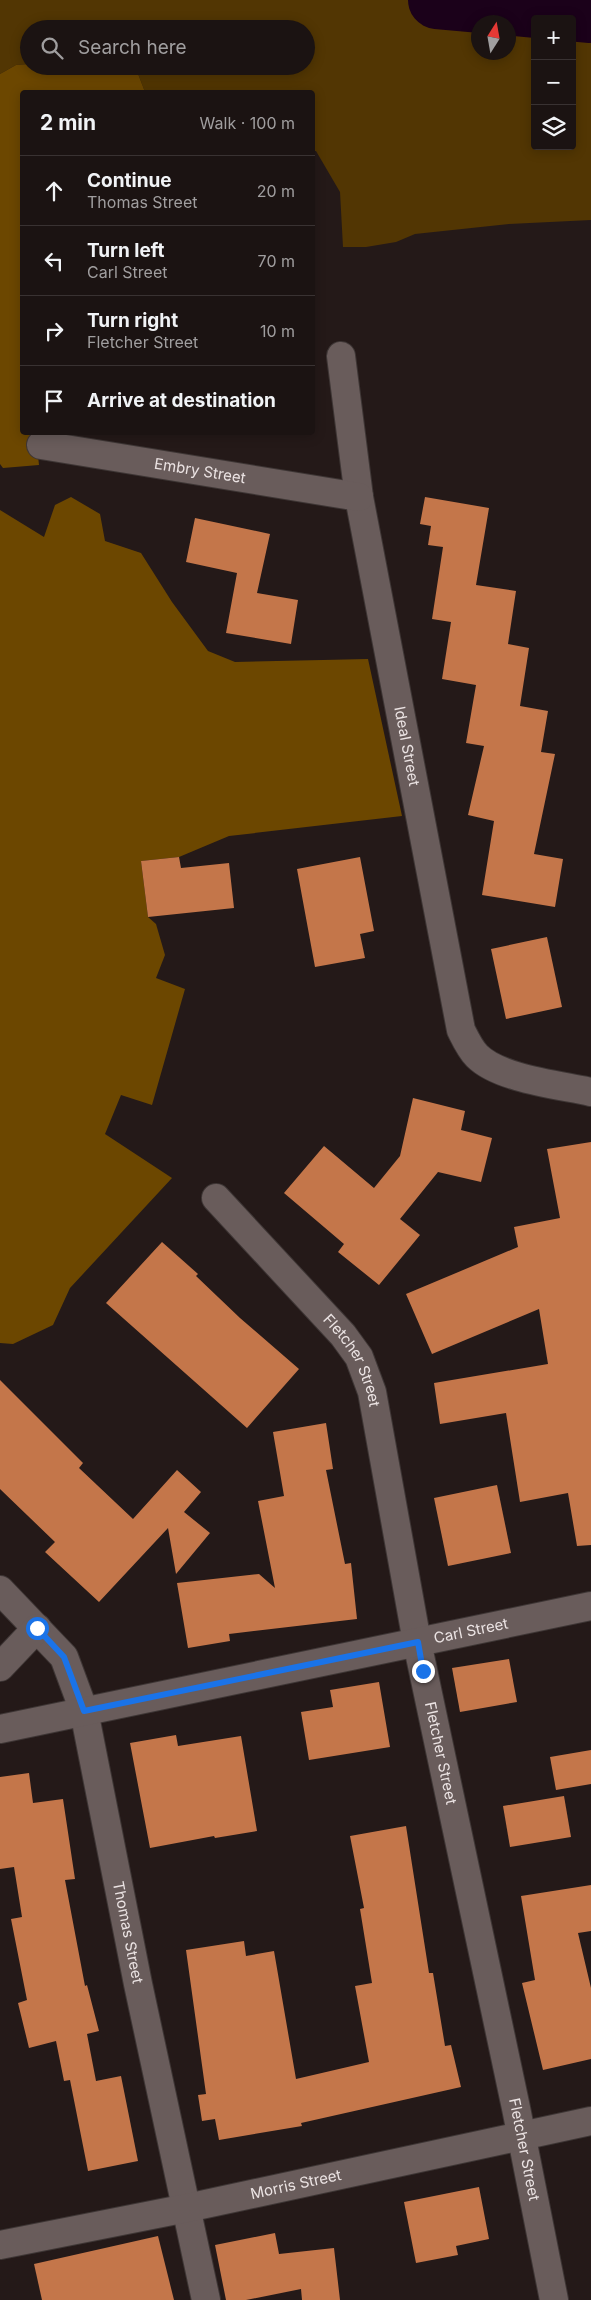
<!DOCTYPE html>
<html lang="en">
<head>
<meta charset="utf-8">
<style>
  :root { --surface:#1b1312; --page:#241c1b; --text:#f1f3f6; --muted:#a09e9f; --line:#393232 }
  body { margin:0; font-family:Inter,sans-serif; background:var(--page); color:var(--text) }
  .controls { position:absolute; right:15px; top:15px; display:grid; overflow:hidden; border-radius:5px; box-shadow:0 2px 12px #0003 }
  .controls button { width:45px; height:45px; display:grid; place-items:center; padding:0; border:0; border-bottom:1px solid var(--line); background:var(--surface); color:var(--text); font:25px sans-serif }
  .compass { position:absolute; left:471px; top:15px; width:45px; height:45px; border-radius:50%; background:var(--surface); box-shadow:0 2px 12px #0003; rotate:11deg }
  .stop { position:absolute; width:15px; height:15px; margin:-11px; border:4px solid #1a73e8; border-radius:50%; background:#fff }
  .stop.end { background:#1a73e8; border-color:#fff; box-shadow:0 1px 5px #0008 }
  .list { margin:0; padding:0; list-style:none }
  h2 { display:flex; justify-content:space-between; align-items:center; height:65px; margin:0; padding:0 20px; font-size:21px }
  h2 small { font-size:16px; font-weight:400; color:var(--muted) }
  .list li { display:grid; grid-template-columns:32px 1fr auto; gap:15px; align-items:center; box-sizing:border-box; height:70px; padding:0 20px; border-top:1px solid var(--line) }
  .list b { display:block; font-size:19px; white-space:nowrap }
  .list p { margin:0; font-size:16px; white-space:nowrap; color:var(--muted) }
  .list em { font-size:16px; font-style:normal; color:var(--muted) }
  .icon { flex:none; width:28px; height:28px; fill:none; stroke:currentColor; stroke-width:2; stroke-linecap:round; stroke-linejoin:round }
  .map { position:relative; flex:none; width:591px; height:2300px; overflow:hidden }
  .search { position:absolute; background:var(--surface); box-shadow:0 2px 12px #0003; left:20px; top:20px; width:295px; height:55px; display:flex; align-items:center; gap:12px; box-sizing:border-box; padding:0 18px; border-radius:28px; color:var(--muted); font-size:19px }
  .panel { position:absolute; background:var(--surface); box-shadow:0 2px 12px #0003; left:20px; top:90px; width:295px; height:345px; border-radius:5px }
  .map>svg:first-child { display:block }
</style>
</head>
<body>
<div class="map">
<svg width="591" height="2300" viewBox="0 0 591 2300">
  <rect width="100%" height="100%" fill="#241918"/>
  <!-- green -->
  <path fill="#523603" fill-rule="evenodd" d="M 0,0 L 591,0 L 591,220 L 509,224 L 415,234 L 396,242 L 366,247 L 343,247 L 340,192 L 316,151 L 313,151 L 312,92 L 145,92 L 135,66 L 306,66 L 306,29 L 29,29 L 29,64 L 16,65 L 0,74 ZM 535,19 L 572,19 L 572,146 L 535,146 ZM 478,22 L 508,22 L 508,52 L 478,52 Z"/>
  <!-- forest -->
  <g fill="#6c4700">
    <path d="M 29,64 L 29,66 L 135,66 L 145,92 L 22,92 L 22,432 L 60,433 L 36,437 L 39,465 L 3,468 L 0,464 L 0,74 L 16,65 Z"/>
    <path d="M 71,497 L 100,514 L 105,541 L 141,553 L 172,602 L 208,651 L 235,662 L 368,659 L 402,816 L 229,836 L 179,857 L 141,861 L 148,917 L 156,924 L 165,955 L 156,978 L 185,989 L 152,1105 L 121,1095 L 105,1134 L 172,1178 L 70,1288 L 53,1325 L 13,1344 L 0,1343 L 0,510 L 44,537 L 55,505 Z"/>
  </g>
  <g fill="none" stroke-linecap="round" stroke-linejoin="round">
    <!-- river -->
    <path stroke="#1b011a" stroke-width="58" d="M 437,0 L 591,14"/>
  </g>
  <!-- building -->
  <g fill="#c4764a">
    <path d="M 425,497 L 489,508 L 476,585 L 516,591 L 508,644 L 529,648 L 520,706 L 548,711 L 541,752 L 555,754 L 534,854 L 563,859 L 555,907 L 482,895 L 494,821 L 468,815 L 484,746 L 466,743 L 476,685 L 442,679 L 451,622 L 432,619 L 443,547 L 428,545 L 431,526 L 420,524 Z"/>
    <path d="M 195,518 L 270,534 L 257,593 L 298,600 L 291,644 L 226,633 L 237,573 L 186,562 Z"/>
    <path d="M 179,857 L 181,868 L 229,863 L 234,908 L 148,917 L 141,861 Z"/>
    <path d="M 360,857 L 374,931 L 360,934 L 365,958 L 315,967 L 297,869 Z"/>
    <path d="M 547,937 L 562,1007 L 506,1019 L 491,949 Z"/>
    <path d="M 413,1098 L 465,1111 L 461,1130 L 492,1138 L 481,1182 L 438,1172 L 400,1219 L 420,1235 L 379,1285 L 338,1252 L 344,1244 L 284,1193 L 324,1146 L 374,1188 L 400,1156 Z"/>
    <path d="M 591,1142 L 591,1545 L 577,1546 L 568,1493 L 520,1502 L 506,1413 L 440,1424 L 434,1383 L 548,1364 L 539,1309 L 432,1354 L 406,1294 L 518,1247 L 514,1227 L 560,1218 L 547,1149 Z"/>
    <path d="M 162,1242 L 198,1274 L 196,1276 L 240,1318 L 299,1369 L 247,1428 L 106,1303 Z"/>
    <path d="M 0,1380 L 83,1463 L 79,1468 L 133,1519 L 177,1470 L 201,1492 L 184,1512 L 210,1533 L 176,1574 L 168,1528 L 99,1602 L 45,1552 L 55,1542 L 0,1489 Z"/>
    <path d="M 326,1423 L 333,1469 L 326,1470 L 345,1564 L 351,1563 L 357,1619 L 229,1634 L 230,1641 L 188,1648 L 177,1583 L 259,1574 L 275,1588 L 258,1501 L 284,1496 L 273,1432 Z"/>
    <path d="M 497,1485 L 511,1553 L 448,1566 L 434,1498 Z"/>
    <path d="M 509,1659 L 517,1702 L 460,1712 L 452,1668 Z"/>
    <path d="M 379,1682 L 390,1747 L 309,1760 L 301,1712 L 333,1707 L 330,1690 Z"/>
    <path d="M 176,1735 L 178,1746 L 241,1736 L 257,1831 L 215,1838 L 214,1836 L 150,1848 L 130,1743 Z"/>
    <path d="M 591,1750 L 591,1784 L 556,1790 L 550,1757 Z"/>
    <path d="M 29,1773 L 33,1803 L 63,1799 L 75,1879 L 65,1880 L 85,1986 L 87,1985 L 99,2031 L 87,2034 L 96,2081 L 121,2076 L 138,2161 L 88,2171 L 70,2080 L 64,2081 L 56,2041 L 29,2048 L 18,2003 L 27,2000 L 11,1919 L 22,1917 L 14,1867 L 0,1869 L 0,1777 Z"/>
    <path d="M 564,1796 L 571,1837 L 510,1847 L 503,1806 Z"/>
    <path d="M 406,1826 L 429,1973 L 433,1973 L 445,2046 L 451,2045 L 461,2087 L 301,2123 L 302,2126 L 219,2140 L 215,2119 L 202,2121 L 198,2095 L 206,2094 L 186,1950 L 244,1941 L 246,1956 L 274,1951 L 296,2079 L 369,2062 L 355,1986 L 372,1983 L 360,1909 L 364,1908 L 350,1836 Z"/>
    <path d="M 591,1885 L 591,1931 L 578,1933 L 591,1988 L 591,2059 L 543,2070 L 522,1983 L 535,1980 L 521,1896 Z"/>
    <path d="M 479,2187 L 489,2239 L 456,2246 L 458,2255 L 416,2263 L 404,2202 Z"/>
    <path d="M 275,2233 L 279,2254 L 334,2248 L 340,2300 L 302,2300 L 301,2289 L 246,2300 L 226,2300 L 215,2245 Z"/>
    <path d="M 158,2236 L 174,2300 L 42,2300 L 34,2264 Z"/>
  </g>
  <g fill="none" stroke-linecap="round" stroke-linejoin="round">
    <defs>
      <g id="minor">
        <path id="s1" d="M 341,356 L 359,497 L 461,1030 C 465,1038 470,1049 477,1056 C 500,1079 560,1085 591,1092"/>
        <path id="s2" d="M 41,445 L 359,497"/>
        <path id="s3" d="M 216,1198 L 343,1335 L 359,1357 L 372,1392 L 417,1642 L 516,2108 L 554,2300"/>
        <path id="s4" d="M 0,1590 L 64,1657 L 84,1711 L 138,1984 L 206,2300"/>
        <path d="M 0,1667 L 37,1628"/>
        <path id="s5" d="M 0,1729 L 591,1606"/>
        <path id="s6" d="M 0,2245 L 187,2208 L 591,2121"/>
      </g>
    </defs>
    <!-- minor casing -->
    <use href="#minor" stroke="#3e3635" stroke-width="30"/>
    <!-- minor -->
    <use href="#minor" stroke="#695c5b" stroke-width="28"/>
  </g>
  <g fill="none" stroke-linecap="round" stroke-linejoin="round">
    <!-- route -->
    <path stroke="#1a73e8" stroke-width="6" d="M 37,1628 L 64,1657 L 84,1711 L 418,1642 L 423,1671"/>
  </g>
  <g text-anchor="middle" stroke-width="5" stroke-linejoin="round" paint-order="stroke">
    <!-- street labels -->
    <g font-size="15" fill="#ebe3e3" stroke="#241918">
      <text dy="5" stroke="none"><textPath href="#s2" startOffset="161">Embry Street</textPath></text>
      <text dy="5" stroke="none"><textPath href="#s1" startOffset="396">Ideal Street</textPath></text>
      <text dy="5" stroke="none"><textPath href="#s3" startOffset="214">Fletcher Street</textPath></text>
      <text dy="5" stroke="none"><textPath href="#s5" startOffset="481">Carl Street</textPath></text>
      <text dy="5" stroke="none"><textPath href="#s3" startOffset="619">Fletcher Street</textPath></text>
      <text dy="5" stroke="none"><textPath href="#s4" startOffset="376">Thomas Street</textPath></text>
      <text dy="5" stroke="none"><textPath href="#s3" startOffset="1024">Fletcher Street</textPath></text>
      <text dy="5" stroke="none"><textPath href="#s6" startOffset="302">Morris Street</textPath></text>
    </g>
  </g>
</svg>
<div class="controls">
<button>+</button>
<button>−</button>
<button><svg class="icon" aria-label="layers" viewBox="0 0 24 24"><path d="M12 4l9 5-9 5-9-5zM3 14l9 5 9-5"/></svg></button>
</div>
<svg class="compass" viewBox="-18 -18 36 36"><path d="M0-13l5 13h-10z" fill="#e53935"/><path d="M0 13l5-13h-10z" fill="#a09e9f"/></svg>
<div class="stop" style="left:37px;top:1628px"></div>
<div class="stop end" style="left:423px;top:1671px"></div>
<div class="search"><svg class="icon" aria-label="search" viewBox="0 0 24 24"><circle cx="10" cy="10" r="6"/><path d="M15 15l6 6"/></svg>Search here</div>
<section class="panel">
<h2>2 min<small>Walk · 100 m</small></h2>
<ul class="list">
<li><svg class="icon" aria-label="ahead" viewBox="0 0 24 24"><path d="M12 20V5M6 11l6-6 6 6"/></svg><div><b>Continue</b><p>Thomas Street</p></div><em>20 m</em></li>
<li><svg class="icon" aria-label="left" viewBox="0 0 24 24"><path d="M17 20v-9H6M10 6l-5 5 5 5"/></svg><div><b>Turn left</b><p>Carl Street</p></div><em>70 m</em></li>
<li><svg class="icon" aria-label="right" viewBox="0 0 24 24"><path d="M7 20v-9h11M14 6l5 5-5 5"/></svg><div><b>Turn right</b><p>Fletcher Street</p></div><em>10 m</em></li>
<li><svg class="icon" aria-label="arrive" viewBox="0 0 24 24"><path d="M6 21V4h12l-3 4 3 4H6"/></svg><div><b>Arrive at destination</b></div></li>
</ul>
</section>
</div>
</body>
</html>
